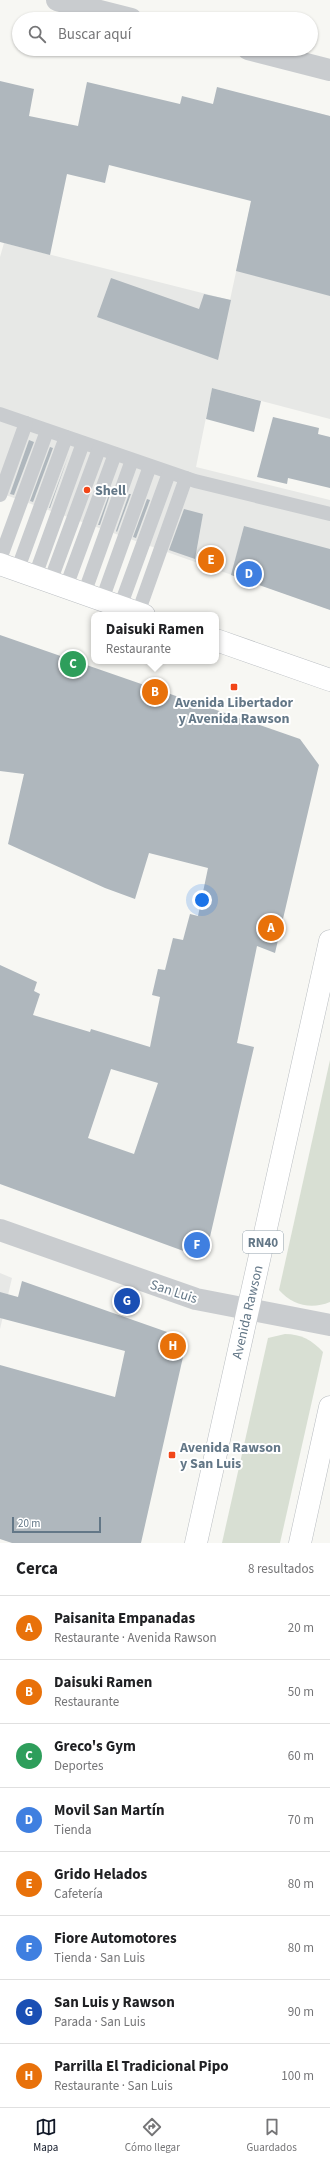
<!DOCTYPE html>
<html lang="es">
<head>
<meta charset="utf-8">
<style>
  :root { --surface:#fff; --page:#f6f6f6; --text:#202124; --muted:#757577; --line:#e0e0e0; --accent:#111827 }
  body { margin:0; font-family:"Source Sans 3",sans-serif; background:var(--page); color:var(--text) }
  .scale { position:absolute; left:12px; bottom:10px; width:89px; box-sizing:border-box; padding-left:4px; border:2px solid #637787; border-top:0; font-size:11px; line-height:14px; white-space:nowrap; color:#637787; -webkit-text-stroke:3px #fff; paint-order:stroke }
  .you { position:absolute; left:202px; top:900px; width:14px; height:14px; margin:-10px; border:3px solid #fff; border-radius:50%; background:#1a73e8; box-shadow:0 0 0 6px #1a73e833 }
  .badge { display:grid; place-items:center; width:26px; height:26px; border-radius:50%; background:var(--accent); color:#fff; font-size:13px; font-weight:700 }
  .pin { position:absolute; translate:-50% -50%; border:2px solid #fff; box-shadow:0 1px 4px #0006 }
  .popup { position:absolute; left:91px; top:612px; width:128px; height:52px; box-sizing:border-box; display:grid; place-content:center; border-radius:8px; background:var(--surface); filter:drop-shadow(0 1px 3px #0005); font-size:13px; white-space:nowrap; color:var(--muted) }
  .popup b { font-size:15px; color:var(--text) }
  .popup::after { content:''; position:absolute; left:50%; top:100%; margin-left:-8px; border:8px solid transparent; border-top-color:var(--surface) }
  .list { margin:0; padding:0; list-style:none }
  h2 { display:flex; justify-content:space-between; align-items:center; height:52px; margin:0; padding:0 16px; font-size:17px }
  h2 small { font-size:13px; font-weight:400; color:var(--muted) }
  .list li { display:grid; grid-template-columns:26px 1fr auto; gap:12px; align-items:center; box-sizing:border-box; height:64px; padding:0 16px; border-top:1px solid var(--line) }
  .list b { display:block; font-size:15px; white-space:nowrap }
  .list p { margin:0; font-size:13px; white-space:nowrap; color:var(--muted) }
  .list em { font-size:13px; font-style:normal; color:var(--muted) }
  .icon { flex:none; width:22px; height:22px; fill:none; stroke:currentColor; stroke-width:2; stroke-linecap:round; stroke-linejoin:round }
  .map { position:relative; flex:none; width:330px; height:1543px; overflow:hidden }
  .search { position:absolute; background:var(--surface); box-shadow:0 1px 3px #0004; left:12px; right:12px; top:12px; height:44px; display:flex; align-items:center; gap:10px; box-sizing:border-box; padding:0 14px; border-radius:22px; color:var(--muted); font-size:15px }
  .sheet { height:564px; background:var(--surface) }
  nav { display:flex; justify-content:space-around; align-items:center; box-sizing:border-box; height:56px; border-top:1px solid var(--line); background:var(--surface); font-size:11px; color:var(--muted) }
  nav a { display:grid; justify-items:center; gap:2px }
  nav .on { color:var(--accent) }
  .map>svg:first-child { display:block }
</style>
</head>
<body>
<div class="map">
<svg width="330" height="1543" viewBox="0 0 330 1543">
  <rect width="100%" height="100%" fill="#f7f7f3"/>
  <!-- built -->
  <g fill="#e7e8e6">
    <path d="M 267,100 L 330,116 L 330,419 L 212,388 L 196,467 L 330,500 L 330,608 L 328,609 L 0,493 L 0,257 L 4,243 L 230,300 L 259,165 L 252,163 Z"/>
    <path d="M 0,1273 L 12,1278 L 0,1329 Z"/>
  </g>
  <!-- green -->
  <g fill="#d8dfd3">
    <path d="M 330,1060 L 330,1302 C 311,1310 292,1305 279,1290 Z"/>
    <path d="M 285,1334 C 301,1334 312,1340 323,1352 L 280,1543 L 222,1543 L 268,1338 Z"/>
  </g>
  <!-- building -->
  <g fill="#afb7bd" fill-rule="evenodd">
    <path d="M 0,81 L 34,89 L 29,116 L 78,126 L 87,82 L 180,104 L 182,96 L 213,104 L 217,87 L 330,116 L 330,296 L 236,271 L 251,201 L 109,165 L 105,183 L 67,174 L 50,255 L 0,242 Z"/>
    <path d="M 111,278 L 199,309 L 204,294 L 231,300 L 218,360 L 97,317 Z"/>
    <path d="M 212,388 L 261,401 L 254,432 L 206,419 Z"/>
    <path d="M 273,417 L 319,428 L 318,434 L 330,437 L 330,488 L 288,478 L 287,484 L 257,477 Z"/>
    <path d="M 29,440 L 34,442 L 14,495 L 10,494 Z"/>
    <path d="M 50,447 L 53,448 L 33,502 L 30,501 Z"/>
    <path d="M 69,454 L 50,508 L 49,508 Z"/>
    <path d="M 111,489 L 112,489 L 100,525 L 98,525 Z"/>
    <path d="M 129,494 L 131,494 L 117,532 L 116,531 Z"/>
    <path d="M 147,499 L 150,500 L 136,538 L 133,537 Z"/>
    <path d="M 184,509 L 203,514 L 195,559 L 169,550 Z"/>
    <path d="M 244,526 L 330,549 L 330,610 L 231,575 Z"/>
    <path d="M 0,635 L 300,739 L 319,765 L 275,953 L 257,946 L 237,1043 L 254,1047 L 209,1241 L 189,1253 L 0,1184 L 0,965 L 37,982 L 34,991 L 40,994 L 33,1015 L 90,1032 L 91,1029 L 150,1047 L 160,997 L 152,995 L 158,969 L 165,970 L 173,938 L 183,940 L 190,914 L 198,916 L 208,868 L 149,853 L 135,899 L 105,888 L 8,844 L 24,774 L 0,771 ZM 111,1069 L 158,1083 L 134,1154 L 88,1138 Z"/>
    <path d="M 22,1281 L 170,1333 L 183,1357 L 141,1543 L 12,1543 L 0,1539 L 0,1365 L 115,1397 L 125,1351 L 0,1318 L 0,1292 L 18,1297 Z"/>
  </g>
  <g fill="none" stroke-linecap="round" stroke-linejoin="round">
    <defs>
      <g id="primary">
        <path d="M 0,564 L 144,615"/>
        <path d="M 216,640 L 330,680"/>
        <path d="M 196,1543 L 330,941"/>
        <path d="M 300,1543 L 330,1407"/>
      </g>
    </defs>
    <!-- primary casing -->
    <use href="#primary" stroke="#b9bdc1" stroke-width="23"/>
    <!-- service -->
    <g stroke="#c9cccf" stroke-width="14">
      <path d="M 0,414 L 195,481 L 330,514"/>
      <path d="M 0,495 L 26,423"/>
      <path d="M 0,559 L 47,431"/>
      <path d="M 17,571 L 66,437"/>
      <path d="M 35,576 L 83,443"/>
      <path d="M 50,582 L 99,449"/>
      <path d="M 66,587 L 115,454"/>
      <path d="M 84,594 L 132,460"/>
      <path d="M 102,600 L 150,466"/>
      <path d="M 120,607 L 169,473"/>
      <path d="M 138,613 L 186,478"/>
    </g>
    <!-- minor -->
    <g stroke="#c9cccf" stroke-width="22">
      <path d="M 57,0 L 131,19"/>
      <path d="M 248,49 L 330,70"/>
      <path d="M 0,1230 L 196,1299 L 330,1325"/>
    </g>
    <!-- primary -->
    <use href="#primary" stroke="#fff" stroke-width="22"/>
  </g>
  <!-- markers -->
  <g fill="#f24618" stroke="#fff" stroke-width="1.5">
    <circle cx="87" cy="490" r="4"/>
    <rect x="230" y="683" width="8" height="8" rx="2"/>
    <rect x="168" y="1451" width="8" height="8" rx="2"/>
  </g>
  <g text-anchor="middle" stroke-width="4" stroke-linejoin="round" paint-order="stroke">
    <!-- shield labels -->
    <rect fill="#fff" stroke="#92a0ab" stroke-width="1" x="243" y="1231" width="40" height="22" rx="3"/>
    <g font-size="13" font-weight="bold" fill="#637787">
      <text x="263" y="1247">RN40</text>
    </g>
    <!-- poi labels -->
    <g font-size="14" font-weight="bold" fill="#637787" stroke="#fff" text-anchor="start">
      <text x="95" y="495">Shell</text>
      <text x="234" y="707" text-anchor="middle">Avenida Libertador<tspan x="234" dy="16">y Avenida Rawson</tspan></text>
      <text x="180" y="1452">Avenida Rawson<tspan x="180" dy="16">y San Luis</tspan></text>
    </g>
    <!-- street labels -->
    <g font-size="14" fill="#637787" stroke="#fff">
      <text transform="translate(174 1291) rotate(18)" y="5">San Luis</text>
      <text transform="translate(247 1312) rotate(-77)" y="5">Avenida Rawson</text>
    </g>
  </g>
</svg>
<div class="scale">20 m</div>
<div class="you"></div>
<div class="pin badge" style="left:271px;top:928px;background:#e8710a">A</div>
<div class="pin badge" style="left:155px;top:692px;background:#e8710a">B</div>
<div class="popup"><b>Daisuki Ramen</b>Restaurante</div>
<div class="pin badge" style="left:73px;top:664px;background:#2e9e5b">C</div>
<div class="pin badge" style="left:249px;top:574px;background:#3f7fe0">D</div>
<div class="pin badge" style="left:211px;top:560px;background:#e8710a">E</div>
<div class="pin badge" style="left:197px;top:1245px;background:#3f7fe0">F</div>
<div class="pin badge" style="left:127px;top:1301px;background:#1a4fb4">G</div>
<div class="pin badge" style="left:173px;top:1346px;background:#e8710a">H</div>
<div class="search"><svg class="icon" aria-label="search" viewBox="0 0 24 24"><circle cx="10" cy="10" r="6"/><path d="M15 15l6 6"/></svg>Buscar aquí</div>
</div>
<section class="sheet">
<h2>Cerca<small>8 resultados</small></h2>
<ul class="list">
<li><span class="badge" style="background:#e8710a">A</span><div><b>Paisanita Empanadas</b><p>Restaurante · Avenida Rawson</p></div><em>20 m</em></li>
<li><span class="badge" style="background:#e8710a">B</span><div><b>Daisuki Ramen</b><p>Restaurante</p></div><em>50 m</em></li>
<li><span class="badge" style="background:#2e9e5b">C</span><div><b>Greco's Gym</b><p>Deportes</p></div><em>60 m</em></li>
<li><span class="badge" style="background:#3f7fe0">D</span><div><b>Movil San Martín</b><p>Tienda</p></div><em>70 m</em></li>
<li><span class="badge" style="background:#e8710a">E</span><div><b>Grido Helados</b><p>Cafetería</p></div><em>80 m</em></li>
<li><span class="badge" style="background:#3f7fe0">F</span><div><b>Fiore Automotores</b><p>Tienda · San Luis</p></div><em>80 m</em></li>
<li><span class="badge" style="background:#1a4fb4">G</span><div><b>San Luis y Rawson</b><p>Parada · San Luis</p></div><em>90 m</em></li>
<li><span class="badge" style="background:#e8710a">H</span><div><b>Parrilla El Tradicional Pipo</b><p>Restaurante · San Luis</p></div><em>100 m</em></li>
</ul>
</section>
<nav>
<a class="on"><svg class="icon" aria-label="map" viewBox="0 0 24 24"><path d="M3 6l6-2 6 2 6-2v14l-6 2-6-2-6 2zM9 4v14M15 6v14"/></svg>Mapa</a>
<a><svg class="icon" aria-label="directions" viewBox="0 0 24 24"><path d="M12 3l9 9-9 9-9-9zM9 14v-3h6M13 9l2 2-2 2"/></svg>Cómo llegar</a>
<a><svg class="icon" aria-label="saved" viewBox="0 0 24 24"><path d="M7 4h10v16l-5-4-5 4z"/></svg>Guardados</a>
</nav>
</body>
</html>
